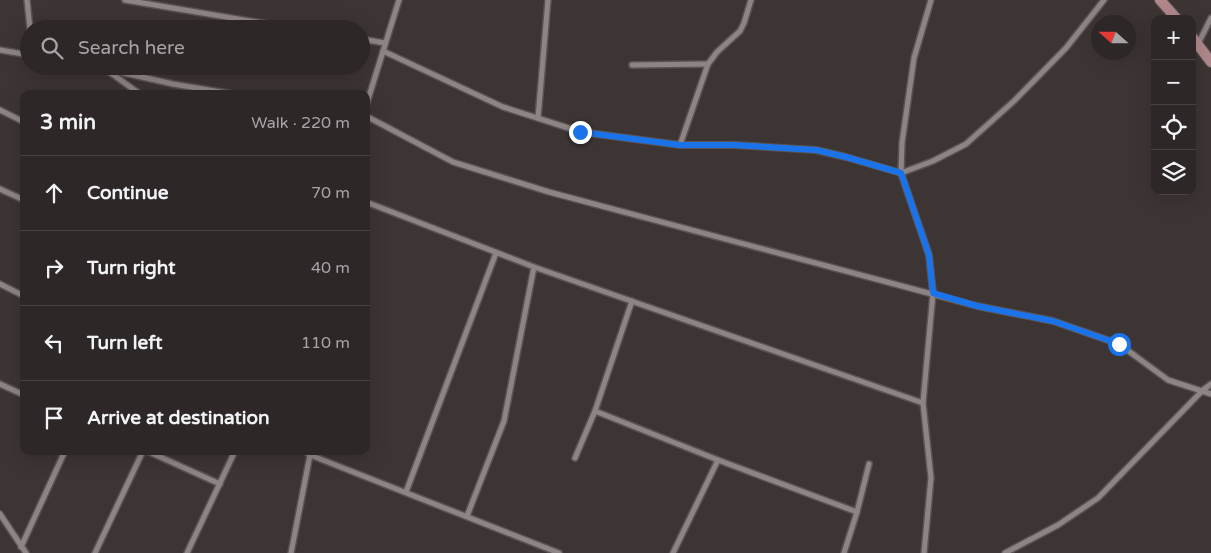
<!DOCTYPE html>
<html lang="en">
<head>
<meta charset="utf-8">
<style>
  :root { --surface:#2e2727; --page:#362f2f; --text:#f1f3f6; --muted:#a7a5a7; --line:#494444 }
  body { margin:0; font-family:"Varela Round",sans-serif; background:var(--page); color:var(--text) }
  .controls { position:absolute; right:15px; top:15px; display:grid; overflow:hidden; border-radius:10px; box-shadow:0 5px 20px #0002 }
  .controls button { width:45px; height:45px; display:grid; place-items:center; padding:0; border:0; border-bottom:1px solid var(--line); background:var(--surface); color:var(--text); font:25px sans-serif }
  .compass { position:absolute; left:1091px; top:15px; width:45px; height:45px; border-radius:50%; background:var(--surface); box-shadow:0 5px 20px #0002; rotate:291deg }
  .stop { position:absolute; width:15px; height:15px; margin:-11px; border:4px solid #1a73e8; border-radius:50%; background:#fff }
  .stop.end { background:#1a73e8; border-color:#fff; box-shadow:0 1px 5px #0008 }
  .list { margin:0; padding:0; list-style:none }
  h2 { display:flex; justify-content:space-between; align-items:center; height:65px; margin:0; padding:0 20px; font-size:21px }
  h2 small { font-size:16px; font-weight:400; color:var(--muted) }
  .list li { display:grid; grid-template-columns:32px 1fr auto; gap:15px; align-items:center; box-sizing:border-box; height:75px; padding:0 20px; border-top:1px solid var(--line) }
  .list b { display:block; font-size:19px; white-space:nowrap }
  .list em { font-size:16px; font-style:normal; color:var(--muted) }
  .icon { flex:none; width:28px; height:28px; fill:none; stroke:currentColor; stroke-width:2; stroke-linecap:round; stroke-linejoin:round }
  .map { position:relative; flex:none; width:1211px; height:553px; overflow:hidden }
  .search { position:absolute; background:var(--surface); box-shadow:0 5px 20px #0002; left:20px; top:20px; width:350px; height:55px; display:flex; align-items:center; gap:12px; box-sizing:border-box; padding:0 18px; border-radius:28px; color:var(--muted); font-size:19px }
  .panel { position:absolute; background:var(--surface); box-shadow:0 5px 20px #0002; left:20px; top:90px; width:350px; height:365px; border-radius:10px }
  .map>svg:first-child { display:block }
</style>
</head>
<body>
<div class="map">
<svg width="1211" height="553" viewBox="0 0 1211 553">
  <rect width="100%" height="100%" fill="#3d3434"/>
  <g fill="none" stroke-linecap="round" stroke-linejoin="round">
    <defs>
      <g id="street">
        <path d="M 27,0 L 30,29"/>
        <path d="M 125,0 L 298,29"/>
        <path d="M 361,39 L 385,43"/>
        <path d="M 1198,44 L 1211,18"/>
        <path d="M 0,50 L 29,55"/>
        <path d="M 383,51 L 503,107 L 581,132 L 680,145 L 734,145 L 816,150 L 846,157 L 901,173 L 933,161 L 966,144 L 1014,101 L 1066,48 L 1104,0"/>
        <path d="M 632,65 L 708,64"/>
        <path d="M 93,66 L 173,84 L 233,94"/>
        <path d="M 108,71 L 140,94"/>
        <path d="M 366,106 L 399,0"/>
        <path d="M 0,110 L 24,122"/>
        <path d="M 366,116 L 453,162 L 549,192 L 977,306 L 1053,321 L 1119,344 L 1168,380 L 1211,394"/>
        <path d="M 538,118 L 548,0"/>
        <path d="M 680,145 L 708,64 L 717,52 L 740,31 L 744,23 L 751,0"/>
        <path d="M 0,189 L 24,200"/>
        <path d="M 366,202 L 534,267 L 923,403"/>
        <path d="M 0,284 L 24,296"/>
        <path d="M 0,384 L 24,395"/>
        <path d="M 595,411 L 718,460 L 857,512"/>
        <path d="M 147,451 L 220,484"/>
        <path d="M 305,451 L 310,455 L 559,553"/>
        <path d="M 575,458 L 595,411 L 632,301"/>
        <path d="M 406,492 L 496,253"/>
        <path d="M 0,514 L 26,553"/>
        <path d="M 467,516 L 504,421 L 534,267"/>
        <path d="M 21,547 L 65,451"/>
        <path d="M 95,553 L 143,451"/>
        <path d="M 187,553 L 235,451"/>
        <path d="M 291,553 L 310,455"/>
        <path d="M 673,553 L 718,460"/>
        <path d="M 844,553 L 857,512 L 869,464"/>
        <path d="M 924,553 L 931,478 L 923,403 L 933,293 L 929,255 L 901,173 L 902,143 L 914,58 L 931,0"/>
        <path d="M 1005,553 L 1058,525 L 1098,498 L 1203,390 L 1211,384"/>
      </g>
      <g id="secondary">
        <path d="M 1160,0 L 1177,19"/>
        <path d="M 1192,37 L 1211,62"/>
      </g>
    </defs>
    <!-- street casing -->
    <use href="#street" stroke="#5a5253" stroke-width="8"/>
    <!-- secondary casing -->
    <use href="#secondary" stroke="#5a5253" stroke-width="12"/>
    <!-- street -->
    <use href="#street" stroke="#8e8484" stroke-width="5"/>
    <!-- secondary -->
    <use href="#secondary" stroke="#b0878b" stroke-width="10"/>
  </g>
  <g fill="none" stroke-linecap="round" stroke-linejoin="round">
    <!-- route -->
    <path stroke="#1a73e8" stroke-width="6" d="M 580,132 L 680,145 L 734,145 L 816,150 L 846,157 L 901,173 L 929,255 L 933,293 L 977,306 L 1053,321 L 1119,344"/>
  </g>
</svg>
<div class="controls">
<button>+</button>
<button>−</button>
<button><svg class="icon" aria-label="locate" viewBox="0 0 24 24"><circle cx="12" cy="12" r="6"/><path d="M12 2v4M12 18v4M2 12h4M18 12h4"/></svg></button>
<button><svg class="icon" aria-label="layers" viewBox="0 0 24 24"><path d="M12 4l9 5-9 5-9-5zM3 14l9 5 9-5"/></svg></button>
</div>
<svg class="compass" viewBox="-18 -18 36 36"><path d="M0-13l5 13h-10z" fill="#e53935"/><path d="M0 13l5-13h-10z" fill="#a7a5a7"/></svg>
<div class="stop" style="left:1119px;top:344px"></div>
<div class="stop end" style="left:580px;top:132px"></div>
<div class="search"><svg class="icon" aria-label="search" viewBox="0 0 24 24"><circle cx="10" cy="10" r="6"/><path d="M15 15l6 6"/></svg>Search here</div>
<section class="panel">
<h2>3 min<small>Walk · 220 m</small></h2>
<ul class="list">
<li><svg class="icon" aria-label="ahead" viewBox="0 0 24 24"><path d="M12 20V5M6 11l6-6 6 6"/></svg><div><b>Continue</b></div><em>70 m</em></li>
<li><svg class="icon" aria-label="right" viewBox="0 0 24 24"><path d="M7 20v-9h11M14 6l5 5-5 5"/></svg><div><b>Turn right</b></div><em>40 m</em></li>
<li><svg class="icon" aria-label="left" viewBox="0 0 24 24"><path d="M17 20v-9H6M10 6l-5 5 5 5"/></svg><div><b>Turn left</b></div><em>110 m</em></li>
<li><svg class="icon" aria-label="arrive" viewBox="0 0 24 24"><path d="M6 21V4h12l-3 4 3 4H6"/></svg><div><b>Arrive at destination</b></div></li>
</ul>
</section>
</div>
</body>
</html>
